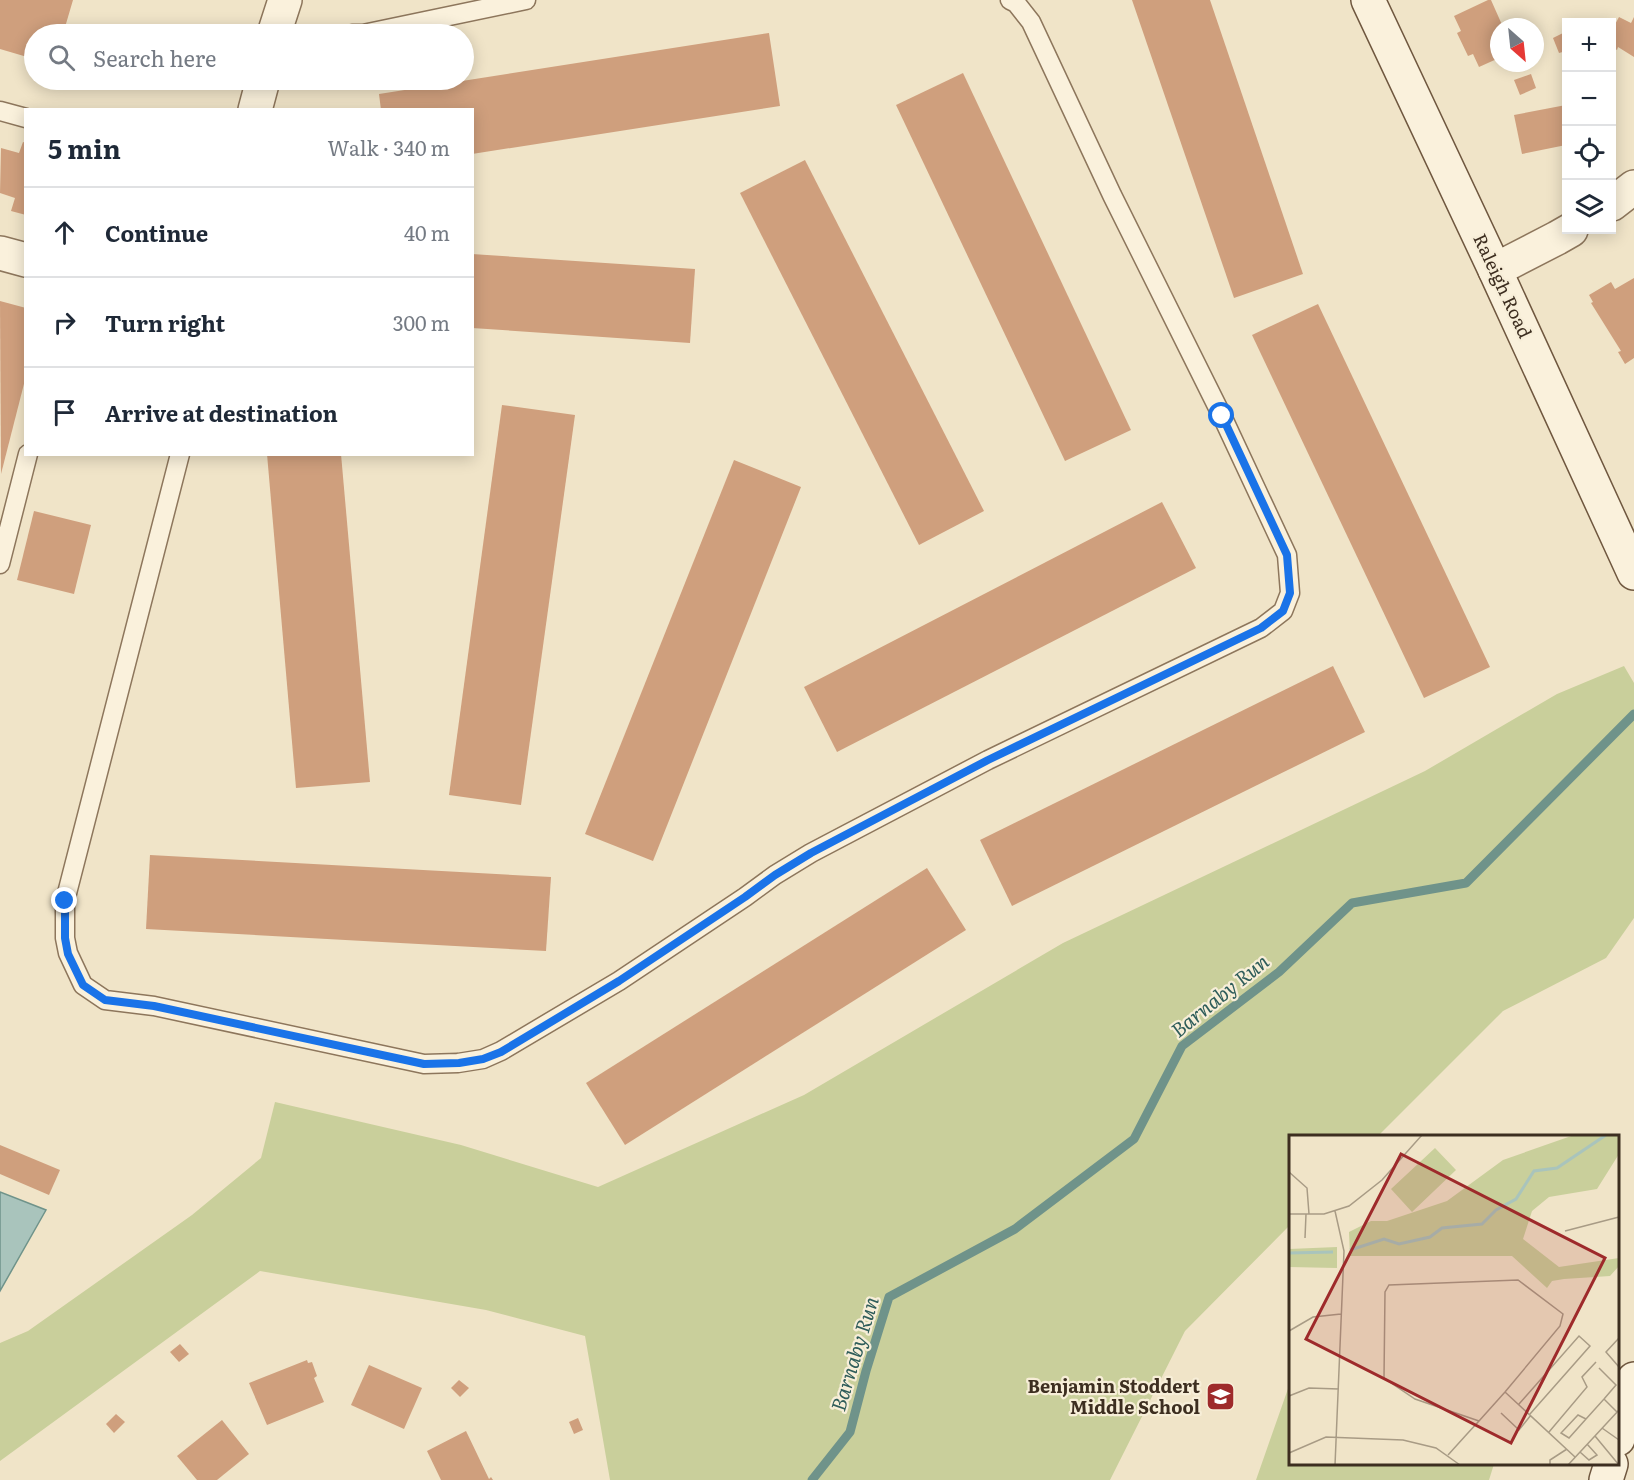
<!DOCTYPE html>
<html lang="en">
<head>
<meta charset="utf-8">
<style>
  :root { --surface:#fff; --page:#f6f6f7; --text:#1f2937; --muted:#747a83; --line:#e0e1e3 }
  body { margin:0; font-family:Literata,serif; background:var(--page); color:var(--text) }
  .controls { position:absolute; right:18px; top:18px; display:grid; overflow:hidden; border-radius:0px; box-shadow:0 3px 15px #0003 }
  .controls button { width:54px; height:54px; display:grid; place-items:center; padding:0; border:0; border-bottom:2px solid var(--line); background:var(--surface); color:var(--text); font:30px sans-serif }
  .compass { position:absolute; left:1490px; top:18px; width:54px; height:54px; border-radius:50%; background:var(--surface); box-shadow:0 3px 15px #0003; rotate:153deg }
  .stop { position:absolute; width:18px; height:18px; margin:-14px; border:4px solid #1a73e8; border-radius:50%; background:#fff }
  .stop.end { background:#1a73e8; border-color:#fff; box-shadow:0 2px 6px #0008 }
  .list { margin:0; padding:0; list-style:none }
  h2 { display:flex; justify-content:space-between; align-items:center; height:78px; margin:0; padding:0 24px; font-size:26px }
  h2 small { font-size:20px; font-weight:400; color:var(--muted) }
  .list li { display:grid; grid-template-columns:39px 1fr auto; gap:18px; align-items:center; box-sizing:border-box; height:90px; padding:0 24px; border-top:2px solid var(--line) }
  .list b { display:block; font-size:22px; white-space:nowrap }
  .list em { font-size:20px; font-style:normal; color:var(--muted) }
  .icon { flex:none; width:33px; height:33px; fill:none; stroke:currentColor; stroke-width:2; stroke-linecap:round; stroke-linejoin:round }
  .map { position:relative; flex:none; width:1634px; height:1480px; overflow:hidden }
  .search { position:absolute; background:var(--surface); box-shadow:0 3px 15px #0003; left:24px; top:24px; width:450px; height:66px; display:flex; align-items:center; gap:15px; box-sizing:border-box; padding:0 21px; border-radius:33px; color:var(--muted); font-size:22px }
  .panel { position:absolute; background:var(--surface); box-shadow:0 3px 15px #0003; left:24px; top:108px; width:450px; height:348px; border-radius:0px }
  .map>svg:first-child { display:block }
</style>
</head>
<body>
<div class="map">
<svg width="1634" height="1480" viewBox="0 0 1634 1480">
  <rect width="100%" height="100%" fill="#f0e4c8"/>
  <!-- green -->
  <g fill="#c9cf9b">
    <path d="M 1624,666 L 1634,683 L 1634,918 L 1606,958 L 1503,1011 L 1378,1136 L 1290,1136 L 1290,1225 L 1185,1331 L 1110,1480 L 610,1480 L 585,1336 L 486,1310 L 260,1271 L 0,1461 L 0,1343 L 28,1331 L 192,1215 L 261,1158 L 275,1102 L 461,1145 L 598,1187 L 804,1095 L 1063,943 L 1425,771 L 1557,694 Z"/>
    <path d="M 1290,1383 L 1290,1464 L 1494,1464 L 1489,1480 L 1256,1480 Z"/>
  </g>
  <!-- water -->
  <path fill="#a9c4bc" stroke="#6f938a" stroke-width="1.5" d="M 0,1192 L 46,1210 L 0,1291 Z"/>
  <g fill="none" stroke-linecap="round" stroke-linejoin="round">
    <!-- stream -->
    <path stroke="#6f938a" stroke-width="9" d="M 812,1480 L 850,1432 L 866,1371 L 889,1297 L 1015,1229 L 1134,1139 L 1182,1046 L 1279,972 L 1352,903 L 1466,883 L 1634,714"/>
  </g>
  <!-- building -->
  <g fill="#cf9f7d">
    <path d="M 0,0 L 73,0 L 63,34 L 34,34 L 34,59 L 0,49 Z"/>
    <path d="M 1132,0 L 1210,0 L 1303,274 L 1234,298 Z"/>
    <path d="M 1488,0 L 1491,0 L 1503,27 L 1499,27 L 1499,58 L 1479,67 L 1473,54 L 1468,56 L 1457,33 L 1461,31 L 1454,16 Z"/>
    <path d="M 1619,17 L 1631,23 L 1634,17 L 1634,57 L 1618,47 L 1617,50 L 1612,47 L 1612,30 Z"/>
    <path d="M 769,33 L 780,106 L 472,154 L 472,110 L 381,110 L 379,94 Z"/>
    <path d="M 1563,33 L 1566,42 L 1566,51 L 1559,53 L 1553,38 Z"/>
    <path d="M 963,73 L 1131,430 L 1065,461 L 896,105 Z"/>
    <path d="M 1531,74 L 1536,88 L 1520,95 L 1514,80 Z"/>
    <path d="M 1566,105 L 1566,145 L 1522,154 L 1514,115 Z"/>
    <path d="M 23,142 L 26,143 L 26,215 L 11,211 L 15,198 L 0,193 L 1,148 L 19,153 Z"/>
    <path d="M 805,160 L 984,511 L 919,545 L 740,193 Z"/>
    <path d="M 472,254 L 695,269 L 690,343 L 472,328 Z"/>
    <path d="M 1634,278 L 1634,358 L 1625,364 L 1618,352 L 1621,351 L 1591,303 L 1593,302 L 1589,295 L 1611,282 L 1615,289 Z"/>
    <path d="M 0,301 L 26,308 L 26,376 L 1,474 Z"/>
    <path d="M 1318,304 L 1490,667 L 1424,698 L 1252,335 Z"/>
    <path d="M 502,405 L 575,415 L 521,805 L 449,795 Z"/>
    <path d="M 267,454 L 341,454 L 370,782 L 296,788 Z"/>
    <path d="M 734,460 L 801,487 L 653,861 L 585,834 Z"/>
    <path d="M 1162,502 L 1196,568 L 837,752 L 804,687 Z"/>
    <path d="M 34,511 L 91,525 L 74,594 L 17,580 Z"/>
    <path d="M 1333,666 L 1365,732 L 1012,906 L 980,840 Z"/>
    <path d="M 150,855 L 551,877 L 546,951 L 146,929 Z"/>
    <path d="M 927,868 L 966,930 L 625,1145 L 586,1083 Z"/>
    <path d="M 0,1145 L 60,1170 L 49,1195 L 0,1174 Z"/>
    <path d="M 180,1344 L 189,1354 L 179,1362 L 170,1352 Z"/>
    <path d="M 307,1360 L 308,1363 L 312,1362 L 317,1376 L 314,1378 L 324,1402 L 267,1425 L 249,1383 Z"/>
    <path d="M 369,1365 L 422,1388 L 404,1429 L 351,1405 Z"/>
    <path d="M 459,1380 L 469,1388 L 460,1397 L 451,1388 Z"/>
    <path d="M 116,1414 L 125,1422 L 114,1433 L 106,1424 Z"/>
    <path d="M 578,1418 L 583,1430 L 574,1434 L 569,1422 Z"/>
    <path d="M 222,1420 L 249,1454 L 217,1480 L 197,1480 L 177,1456 Z"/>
    <path d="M 466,1431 L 489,1479 L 491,1477 L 493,1480 L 441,1480 L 427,1451 Z"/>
  </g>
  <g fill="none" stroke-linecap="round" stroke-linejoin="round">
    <defs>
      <g id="lane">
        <path d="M 352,34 L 363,34 L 526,0"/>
        <path d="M 0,111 L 26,118"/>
        <path d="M 180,454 L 65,901 L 65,938 L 68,953 L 83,985 L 105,1000 L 154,1006 L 424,1064 L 458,1063 L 483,1059 L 501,1051 L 619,981 L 745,897 L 775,875 L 811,853 L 988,760 L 1261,628 L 1283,611 L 1290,593 L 1287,555 L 1222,416 L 1112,195 L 1031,22 L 1016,3 L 1010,0"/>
        <path d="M 0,564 L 28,454"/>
      </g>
      <g id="street">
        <path d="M 274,34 L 285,0"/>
        <path d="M 255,110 L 263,80"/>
        <path d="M 1612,204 L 1634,187"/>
        <path d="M 0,253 L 26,260"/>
        <path d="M 1495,270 L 1557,238 L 1571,230"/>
      </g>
      <g id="secondary">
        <path d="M 1368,0 L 1495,270 L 1634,573"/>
        <path d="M 1618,1439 L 1634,1379"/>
        <path d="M 1606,1480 L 1611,1464"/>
      </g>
    </defs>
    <!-- lane casing -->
    <use href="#lane" stroke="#8d765c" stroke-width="21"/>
    <!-- street casing -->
    <use href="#street" stroke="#8d765c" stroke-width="36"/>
    <!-- secondary casing -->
    <use href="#secondary" stroke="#6f573f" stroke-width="36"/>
    <!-- lane -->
    <use href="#lane" stroke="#faf1dc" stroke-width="18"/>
    <!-- street -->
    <use href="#street" stroke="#faf1dc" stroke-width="33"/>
    <!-- secondary -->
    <use href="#secondary" stroke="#faf1dc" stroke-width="33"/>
  </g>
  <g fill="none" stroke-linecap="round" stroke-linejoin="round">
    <!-- route -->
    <path stroke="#1a73e8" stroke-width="8" d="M 65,901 L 65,938 L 68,954 L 83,985 L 105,1000 L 154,1006 L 424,1064 L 459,1063 L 483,1059 L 501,1052 L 619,981 L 745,897 L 775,875 L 811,853 L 988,760 L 1261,628 L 1283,611 L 1290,593 L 1287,555 L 1222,416"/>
  </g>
  <!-- icons -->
  <defs>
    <symbol id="school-square" viewBox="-11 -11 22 22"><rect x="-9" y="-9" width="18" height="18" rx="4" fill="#9e2a2b" stroke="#f7eed8"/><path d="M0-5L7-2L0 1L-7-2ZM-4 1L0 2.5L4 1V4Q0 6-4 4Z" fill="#fff"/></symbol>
  </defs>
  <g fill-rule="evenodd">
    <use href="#school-square" x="1204" y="1380" width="33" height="33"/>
  </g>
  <g text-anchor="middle" stroke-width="4.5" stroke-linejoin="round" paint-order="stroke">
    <!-- street labels -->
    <g font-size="18" fill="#3d2e20" stroke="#f7eed8">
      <text transform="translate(1502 286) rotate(65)" y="6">Raleigh Road</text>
    </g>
    <!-- poi labels -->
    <g font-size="18" font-weight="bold" fill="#3d2e20" stroke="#f7eed8" text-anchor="end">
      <text x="1200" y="1393">Benjamin Stoddert<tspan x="1200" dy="21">Middle School</tspan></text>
    </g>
    <!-- water labels -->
    <g font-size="20" font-style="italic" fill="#2f5d5a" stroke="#f7eed8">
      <text transform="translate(1220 996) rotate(-39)" y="7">Barnaby Run</text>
      <text transform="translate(855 1354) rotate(-73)" y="7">Barnaby Run</text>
    </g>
  </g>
  <!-- overview -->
  <g transform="translate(1289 1135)">
    <rect width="330" height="330" fill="#f0e4c8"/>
    <path d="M 285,0 L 330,0 L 330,19 L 308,54 L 260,62 L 243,76 L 234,104 L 270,132 L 330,123 L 330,131 L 321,141 L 275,144 L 263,146 L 258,153 L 223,121 L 61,121 L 60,97 L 82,86 L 98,86 L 158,66 L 214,25 ZM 146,13 L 167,35 L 123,77 L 102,54 ZM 48,112 L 48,133 L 0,132 L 0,114 Z" fill="#c9cf9b"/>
    <path fill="none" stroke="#a9c4bc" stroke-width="3" d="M 61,115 L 95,104 L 110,109 L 141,102 L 153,93 L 193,89 L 207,75 L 227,64 L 245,36 L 268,33 L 317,0M 0,118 L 44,117"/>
    <path fill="none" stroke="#a89b85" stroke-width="1.5" d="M 0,37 L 18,53 L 20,79M 0,79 L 35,79 L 60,71 L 93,45 L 133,0M 276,96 L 330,82M 16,103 L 17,79M 0,196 L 24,182 L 52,179M 330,203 L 317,217 L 330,232M 310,233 L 327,250 L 315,264M 216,257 L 286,322M 0,261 L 20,253 L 50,254M 230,269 L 290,201 L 301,211 L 241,279M 212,278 L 230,295 L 242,280M 297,284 L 289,280 L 272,298 L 280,303 L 297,284 L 315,264 L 328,277M 313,293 L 330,305M 260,297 L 298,252 L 293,242 L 307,227M 306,301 L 330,330M 291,317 L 300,325 L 308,320 L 298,309M 0,318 L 37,302 L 114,305 L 147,313 L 171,330M 159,320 L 178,299 L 190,286 L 216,257 L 271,191 L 274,179 L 229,145 L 100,150 L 96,157 L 95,243 L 126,264 L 190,286M 46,330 L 55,116 L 46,76M 261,330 L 261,325 L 278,314M 279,330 L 330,275"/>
    <path fill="#9e2a2b" fill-opacity="0.15" stroke="#9e2a2b" stroke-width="3" d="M 112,19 L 316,123 L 222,308 L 17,204 Z"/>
    <rect width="330" height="330" fill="none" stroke="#3d2e20" stroke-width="3"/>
  </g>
</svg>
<div class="controls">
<button>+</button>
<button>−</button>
<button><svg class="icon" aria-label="locate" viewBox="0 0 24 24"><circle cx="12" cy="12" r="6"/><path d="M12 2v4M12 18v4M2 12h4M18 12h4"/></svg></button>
<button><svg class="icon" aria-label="layers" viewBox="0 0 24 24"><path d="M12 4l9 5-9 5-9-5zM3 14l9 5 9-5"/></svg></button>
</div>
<svg class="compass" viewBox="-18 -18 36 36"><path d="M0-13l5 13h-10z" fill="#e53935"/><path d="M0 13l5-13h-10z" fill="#747a83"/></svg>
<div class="stop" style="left:1222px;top:416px"></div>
<div class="stop end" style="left:65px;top:901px"></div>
<div class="search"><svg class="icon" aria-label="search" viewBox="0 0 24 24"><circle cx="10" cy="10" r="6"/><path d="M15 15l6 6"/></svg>Search here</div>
<section class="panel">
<h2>5 min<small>Walk · 340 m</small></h2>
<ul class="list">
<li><svg class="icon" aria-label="ahead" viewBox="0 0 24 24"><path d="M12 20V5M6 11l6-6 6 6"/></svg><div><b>Continue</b></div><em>40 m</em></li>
<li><svg class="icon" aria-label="right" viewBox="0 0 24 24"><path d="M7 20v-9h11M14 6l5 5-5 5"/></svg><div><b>Turn right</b></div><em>300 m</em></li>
<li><svg class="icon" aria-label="arrive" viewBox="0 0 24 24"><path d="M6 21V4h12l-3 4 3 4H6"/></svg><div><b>Arrive at destination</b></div></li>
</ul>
</section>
</div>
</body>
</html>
